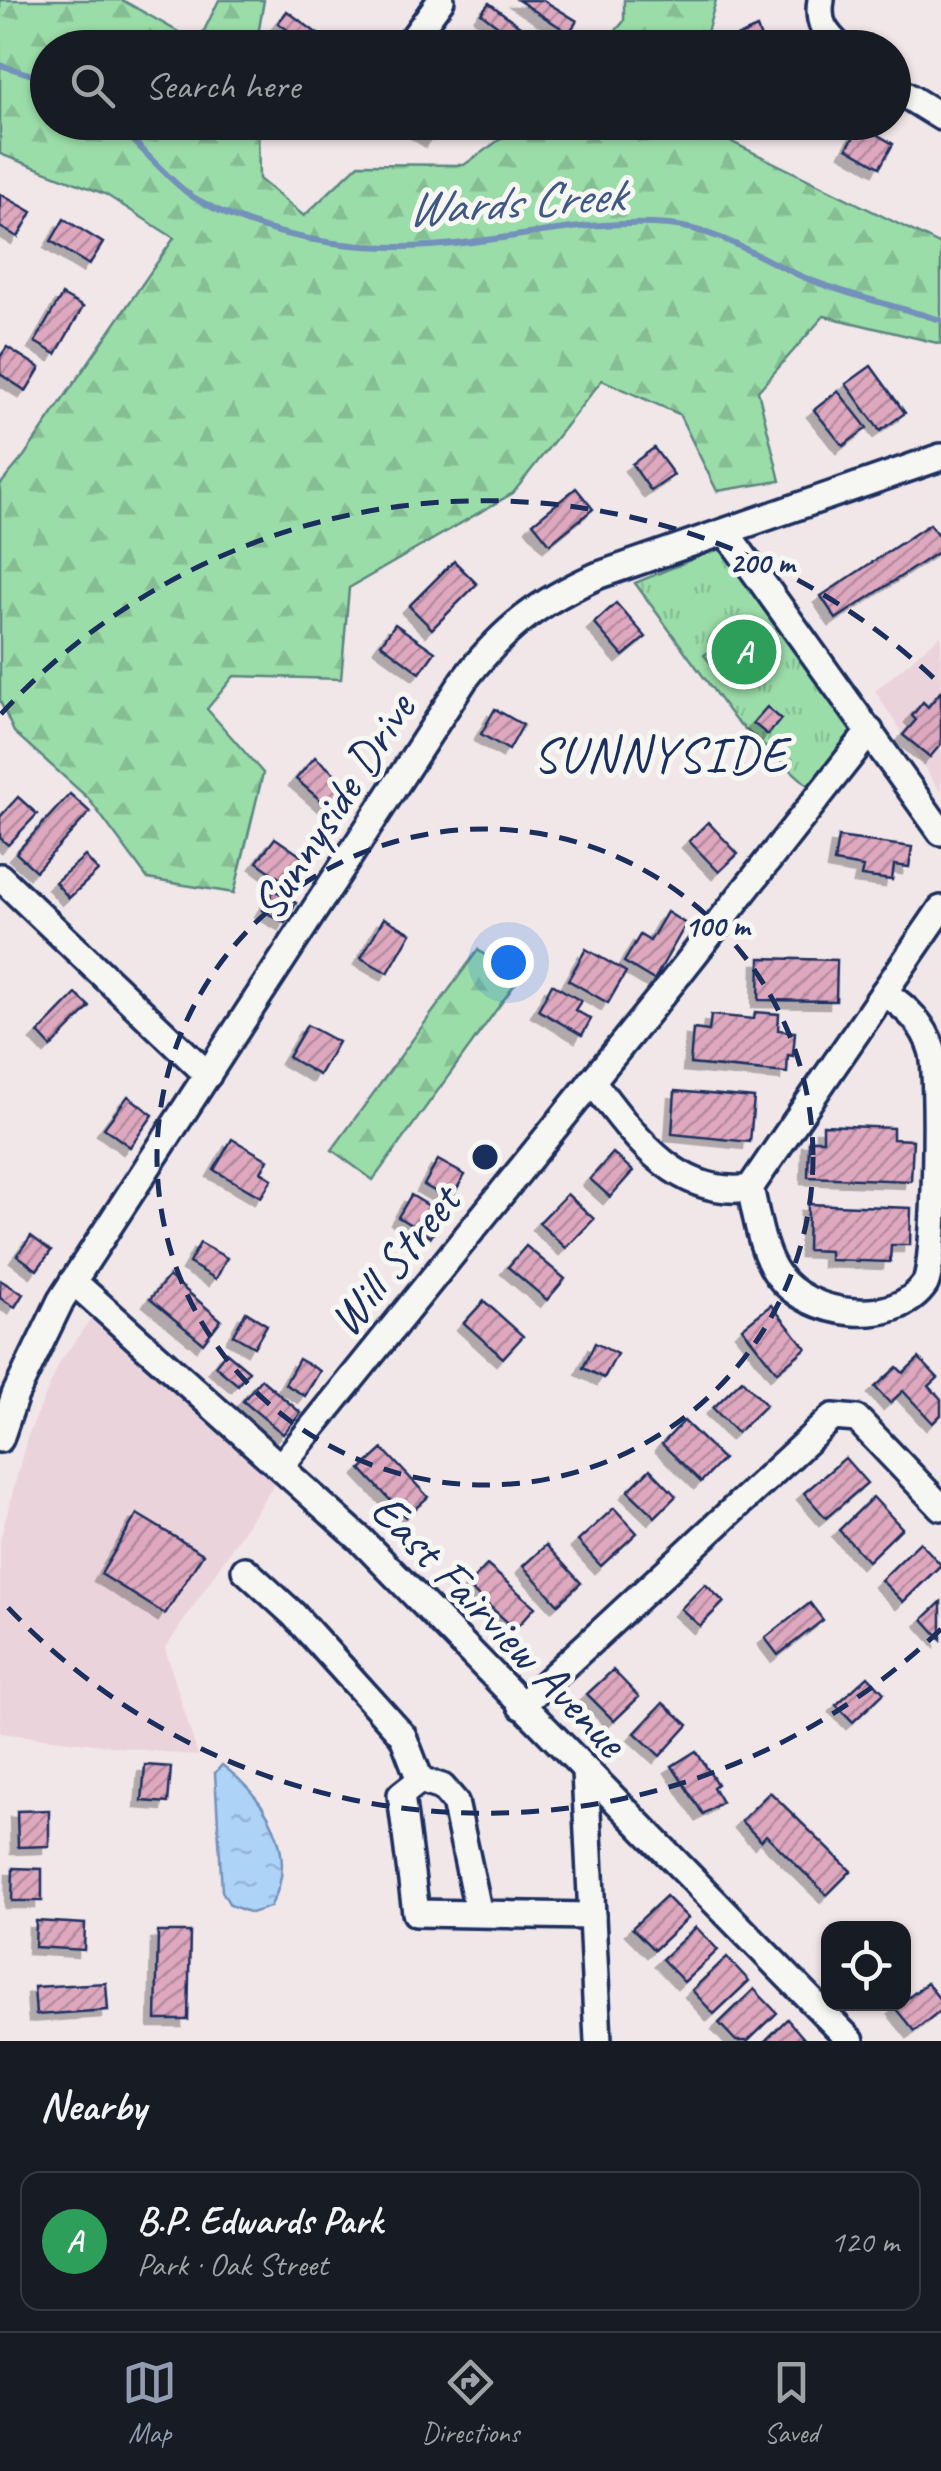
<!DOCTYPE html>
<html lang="en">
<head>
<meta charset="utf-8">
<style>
  :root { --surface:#171b24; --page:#242831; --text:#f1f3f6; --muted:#9ea1a6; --line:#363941; --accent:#919bb2 }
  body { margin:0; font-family:Caveat,sans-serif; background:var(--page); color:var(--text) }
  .controls { position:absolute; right:30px; bottom:30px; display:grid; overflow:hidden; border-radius:20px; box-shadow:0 2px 8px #0004 }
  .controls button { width:90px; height:90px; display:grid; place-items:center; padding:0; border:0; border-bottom:2px solid var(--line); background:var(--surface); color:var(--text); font:50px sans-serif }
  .you { position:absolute; left:508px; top:962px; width:35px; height:35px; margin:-25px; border:8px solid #fff; border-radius:50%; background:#1a73e8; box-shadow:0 0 0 15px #1a73e833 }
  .badge { display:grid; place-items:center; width:65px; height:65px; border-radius:50%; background:var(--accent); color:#fff; font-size:32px; font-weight:700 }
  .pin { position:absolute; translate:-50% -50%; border:5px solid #fff; box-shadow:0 2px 10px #0006 }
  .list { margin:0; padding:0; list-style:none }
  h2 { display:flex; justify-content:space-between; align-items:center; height:130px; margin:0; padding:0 40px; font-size:42px }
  h2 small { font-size:32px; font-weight:400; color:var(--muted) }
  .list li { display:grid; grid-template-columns:65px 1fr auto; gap:30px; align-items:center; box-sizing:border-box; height:140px; margin:0 20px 20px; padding:0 20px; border:2px solid var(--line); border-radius:20px }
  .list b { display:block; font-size:38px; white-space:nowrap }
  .list p { margin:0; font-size:32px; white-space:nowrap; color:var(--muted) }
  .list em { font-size:32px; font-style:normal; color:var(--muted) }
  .icon { flex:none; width:55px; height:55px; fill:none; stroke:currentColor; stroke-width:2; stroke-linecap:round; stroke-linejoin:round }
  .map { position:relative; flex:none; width:941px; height:2041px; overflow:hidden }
  .search { position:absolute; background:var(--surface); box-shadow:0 2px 8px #0004; left:30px; right:30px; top:30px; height:110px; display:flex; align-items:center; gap:25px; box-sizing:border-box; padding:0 35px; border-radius:55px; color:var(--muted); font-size:38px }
  .sheet { height:290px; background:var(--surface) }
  nav { display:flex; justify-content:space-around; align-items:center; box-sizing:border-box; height:140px; border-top:2px solid var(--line); background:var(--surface); font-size:28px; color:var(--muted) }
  nav a { display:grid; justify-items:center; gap:5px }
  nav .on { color:var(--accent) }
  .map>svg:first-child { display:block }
</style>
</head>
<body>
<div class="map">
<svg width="941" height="2041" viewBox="0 0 941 2041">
  <defs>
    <pattern id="forest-firs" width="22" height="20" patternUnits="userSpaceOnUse" patternTransform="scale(2.5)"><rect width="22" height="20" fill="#9bdda8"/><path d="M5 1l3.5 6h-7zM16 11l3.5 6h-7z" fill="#85be93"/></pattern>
    <pattern id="park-tufts" width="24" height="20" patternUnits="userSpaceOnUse" patternTransform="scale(2.5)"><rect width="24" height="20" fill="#9bdda8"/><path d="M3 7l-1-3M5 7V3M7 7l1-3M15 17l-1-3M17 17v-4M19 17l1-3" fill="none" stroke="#85be93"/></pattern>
    <pattern id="water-ripples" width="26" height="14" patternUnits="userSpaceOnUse" patternTransform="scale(2.5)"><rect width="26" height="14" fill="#add3f7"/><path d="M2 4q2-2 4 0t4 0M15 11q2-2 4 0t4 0" fill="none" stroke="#94b5d6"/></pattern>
    <pattern id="building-hatch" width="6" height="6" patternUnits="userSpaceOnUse" patternTransform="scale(2.5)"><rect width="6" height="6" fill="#dea8bf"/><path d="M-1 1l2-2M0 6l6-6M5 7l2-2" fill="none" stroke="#b3899e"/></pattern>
    <filter id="shadow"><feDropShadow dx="-7" dy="7" stdDeviation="0" flood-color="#0004"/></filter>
  </defs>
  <rect width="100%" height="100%" fill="#f1e6e8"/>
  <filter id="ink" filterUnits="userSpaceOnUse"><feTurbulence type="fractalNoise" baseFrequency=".01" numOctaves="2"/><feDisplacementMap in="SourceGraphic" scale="20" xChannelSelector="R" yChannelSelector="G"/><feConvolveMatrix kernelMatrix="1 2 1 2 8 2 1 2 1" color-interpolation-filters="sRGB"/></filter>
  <g filter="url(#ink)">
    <!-- built -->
    <g fill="#ebd3dc">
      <path d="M 941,635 L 941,793 L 875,691 Z"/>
      <path d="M 94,1314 L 275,1483 L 165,1649 L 198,1756 L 0,1733 L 0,1540 L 27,1438 L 60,1362 Z"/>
    </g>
    <!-- forest -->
    <g fill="url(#forest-firs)" stroke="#5b8683" stroke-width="2.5">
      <path d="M 0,0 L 122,0 L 198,43 L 219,0 L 264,0 L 256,47 L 48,48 L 48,122 L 258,123 L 259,179 L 304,216 L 359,164 L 464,165 L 523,123 L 720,123 L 730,141 L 941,245 L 941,344 L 824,316 L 758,391 L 780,481 L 717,491 L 679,414 L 602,380 L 513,493 L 349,588 L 341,679 L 234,676 L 207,709 L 263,773 L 234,893 L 148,879 L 88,798 L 14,732 L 0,701 L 0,485 L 24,456 L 174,238 L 105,194 L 0,154 Z"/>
      <path d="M 624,0 L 716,0 L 703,47 L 602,47 L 624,21 Z"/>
      <path d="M 478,950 L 518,980 L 373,1180 L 332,1150 Z"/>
    </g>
    <!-- park -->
    <path fill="url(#park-tufts)" stroke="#5b8683" stroke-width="2.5" d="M 717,549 L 736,558 L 859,731 L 811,788 L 735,720 L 635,583 Z"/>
    <!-- pitch -->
    <path fill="#9bdda8" stroke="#5b8683" stroke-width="2.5" d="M 750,625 L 764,652 L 730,686 L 704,655 Z"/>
    <!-- water -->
    <path fill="url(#water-ripples)" stroke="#7391ba" stroke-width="2.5" d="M 222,1765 C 266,1798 301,1854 270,1907 L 251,1913 L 230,1905 L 222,1891 L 215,1773 Z"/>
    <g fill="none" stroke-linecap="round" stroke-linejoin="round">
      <!-- stream -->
      <g stroke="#7391ba" stroke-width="6">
        <path d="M 0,65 L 48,80"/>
        <path d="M 115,122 C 136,142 176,188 198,200 C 281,246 381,254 472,242 C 538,234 602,219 669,225 C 717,229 760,258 803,277 C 846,295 896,306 941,320"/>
      </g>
    </g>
    <!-- building -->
    <g fill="url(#building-hatch)" stroke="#1b2f5e" stroke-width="2.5" filter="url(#shadow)">
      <path d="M 518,0 L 543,0 L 577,21 L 569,33 Z"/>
      <path d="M 489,3 L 528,32 L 520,43 L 481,13 Z"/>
      <path d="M 287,11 L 326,40 L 321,48 L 313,48 L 278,23 Z"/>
      <path d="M 757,28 L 765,48 L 736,48 L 732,39 Z"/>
      <path d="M 403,122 L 442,122 L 433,140 Z"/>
      <path d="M 861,125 L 893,144 L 880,167 L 847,148 Z"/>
      <path d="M 0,194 L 32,212 L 18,237 L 0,227 Z"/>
      <path d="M 64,219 L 103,243 L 89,265 L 51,241 Z"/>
      <path d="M 62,295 L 83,307 L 56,354 L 35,342 Z"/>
      <path d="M 7,347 L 40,368 L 26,391 L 0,374 L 0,357 Z"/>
      <path d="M 871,366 L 905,413 L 880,431 L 846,384 Z"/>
      <path d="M 838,391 L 867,428 L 843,446 L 814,410 Z"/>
      <path d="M 654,448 L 674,475 L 651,491 L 632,464 Z"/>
      <path d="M 576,488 L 593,509 L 550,544 L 533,523 Z"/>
      <path d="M 930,524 L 941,540 L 941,550 L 836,619 L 821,596 Z"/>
      <path d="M 454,561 L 477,584 L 432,629 L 409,606 Z"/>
      <path d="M 616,603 L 646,637 L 623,656 L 594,623 Z"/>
      <path d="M 395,624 L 435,652 L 420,673 L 381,644 Z"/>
      <path d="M 941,691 L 941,744 L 930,757 L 903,735 L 916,720 L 912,716 L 923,702 L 928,707 Z"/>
      <path d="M 767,707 L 781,719 L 768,735 L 753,723 Z"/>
      <path d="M 495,709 L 523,725 L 509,750 L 481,734 Z"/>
      <path d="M 315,757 L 353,789 L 334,812 L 296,779 Z"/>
      <path d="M 70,794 L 90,812 L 36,871 L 16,853 Z"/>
      <path d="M 18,797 L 37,814 L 8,845 L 0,838 L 0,817 Z"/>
      <path d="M 708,822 L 738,854 L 719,872 L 689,841 Z"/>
      <path d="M 838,837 L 912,847 L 909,867 L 894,865 L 892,880 L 861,876 L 863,867 L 834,862 Z"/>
      <path d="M 275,838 L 307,860 L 289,885 L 257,862 Z"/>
      <path d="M 85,856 L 98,871 L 69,898 L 55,882 Z"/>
      <path d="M 274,890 L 296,903 L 285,923 L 262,910 Z"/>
      <path d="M 667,912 L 686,924 L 654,980 L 624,962 L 640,935 L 650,941 Z"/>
      <path d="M 384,918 L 411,933 L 388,973 L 361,958 Z"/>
      <path d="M 586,949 L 626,972 L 608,1003 L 568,980 Z"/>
      <path d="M 760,958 L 837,960 L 836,1001 L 759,1000 Z"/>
      <path d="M 552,984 L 581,1001 L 575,1010 L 591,1019 L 582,1035 L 538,1010 Z"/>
      <path d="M 76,994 L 90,1007 L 51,1047 L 38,1033 Z"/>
      <path d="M 755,1012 L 779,1014 L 778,1030 L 795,1032 L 793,1056 L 788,1055 L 787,1073 L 690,1064 L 693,1029 L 709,1031 L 711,1015 L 754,1019 Z"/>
      <path d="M 307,1025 L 338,1042 L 319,1075 L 288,1057 Z"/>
      <path d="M 675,1091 L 754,1098 L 750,1142 L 672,1134 Z"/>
      <path d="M 128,1096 L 153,1115 L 130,1147 L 104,1128 Z"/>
      <path d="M 823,1125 L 893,1128 L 893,1139 L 913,1140 L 911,1181 L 808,1177 L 809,1140 L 823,1140 Z"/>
      <path d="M 232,1139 L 268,1160 L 261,1172 L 272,1179 L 261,1197 L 214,1170 Z"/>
      <path d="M 613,1153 L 633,1171 L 610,1197 L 590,1179 Z"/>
      <path d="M 438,1160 L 465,1175 L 450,1200 L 424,1185 Z"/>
      <path d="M 567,1194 L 594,1219 L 566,1248 L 539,1223 Z"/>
      <path d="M 411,1195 L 444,1215 L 431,1237 L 398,1217 Z"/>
      <path d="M 808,1204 L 911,1208 L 910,1245 L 891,1245 L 890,1262 L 830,1260 L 830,1251 L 807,1250 Z"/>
      <path d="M 31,1236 L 51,1251 L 37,1270 L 17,1255 Z"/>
      <path d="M 200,1243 L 227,1258 L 216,1279 L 189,1263 Z"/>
      <path d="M 526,1246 L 565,1279 L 547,1300 L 508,1267 Z"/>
      <path d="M 169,1276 L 221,1320 L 203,1343 L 150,1299 Z"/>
      <path d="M 0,1280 L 23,1294 L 15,1307 L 0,1298 Z"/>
      <path d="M 484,1301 L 523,1336 L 503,1358 L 464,1323 Z"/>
      <path d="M 771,1305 L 806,1348 L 777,1372 L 742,1328 Z"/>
      <path d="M 246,1312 L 267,1325 L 254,1347 L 233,1335 Z"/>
      <path d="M 595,1343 L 617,1354 L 604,1378 L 583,1368 Z"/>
      <path d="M 226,1352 L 249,1371 L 238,1385 L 215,1366 Z"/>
      <path d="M 919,1358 L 938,1378 L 929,1386 L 941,1399 L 941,1415 L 933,1423 L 903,1391 L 890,1403 L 875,1387 L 897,1367 L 903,1373 Z"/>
      <path d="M 299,1359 L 320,1371 L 305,1396 L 285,1384 Z"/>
      <path d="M 261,1379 L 301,1413 L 283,1434 L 243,1401 Z"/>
      <path d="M 742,1380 L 766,1405 L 737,1433 L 713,1408 Z"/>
      <path d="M 684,1421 L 723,1459 L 701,1482 L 662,1444 Z"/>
      <path d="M 383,1449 L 428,1497 L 406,1517 L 361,1469 Z"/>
      <path d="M 845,1458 L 867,1483 L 826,1518 L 804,1493 Z"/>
      <path d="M 650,1469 L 676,1496 L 655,1517 L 628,1491 Z"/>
      <path d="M 873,1497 L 902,1528 L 868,1561 L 839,1530 Z"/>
      <path d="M 614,1508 L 637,1533 L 601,1566 L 578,1541 Z"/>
      <path d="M 137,1514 L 203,1554 L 165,1614 L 101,1574 Z"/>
      <path d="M 920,1542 L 941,1565 L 903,1602 L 881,1580 Z"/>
      <path d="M 546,1545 L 581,1583 L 558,1604 L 523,1566 Z"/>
      <path d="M 487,1565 L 535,1607 L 515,1629 L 467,1586 Z"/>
      <path d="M 705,1584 L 724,1602 L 700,1626 L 681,1609 Z"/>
      <path d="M 941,1602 L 941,1639 L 923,1619 Z"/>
      <path d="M 810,1603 L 823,1620 L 778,1655 L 765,1638 Z"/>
      <path d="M 613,1670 L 639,1697 L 614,1721 L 587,1694 Z"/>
      <path d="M 868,1676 L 884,1693 L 853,1722 L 836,1705 Z"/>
      <path d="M 663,1703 L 688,1725 L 660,1756 L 635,1733 Z"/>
      <path d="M 696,1751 L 717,1784 L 713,1787 L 722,1802 L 703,1814 L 672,1766 Z"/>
      <path d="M 145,1765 L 171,1767 L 168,1803 L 142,1801 Z"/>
      <path d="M 770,1792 L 851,1871 L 827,1895 L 766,1835 L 761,1841 L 741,1821 Z"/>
      <path d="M 49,1810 L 49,1846 L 18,1847 L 17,1811 Z"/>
      <path d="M 13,1868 L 42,1869 L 42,1901 L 12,1901 Z"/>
      <path d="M 666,1896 L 688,1918 L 654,1950 L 632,1928 Z"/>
      <path d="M 36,1921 L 85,1924 L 84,1950 L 35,1947 Z"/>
      <path d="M 696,1927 L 718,1950 L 684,1982 L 662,1959 Z"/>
      <path d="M 158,1932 L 190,1932 L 188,2020 L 156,2020 Z"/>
      <path d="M 727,1957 L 749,1981 L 714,2014 L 692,1990 Z"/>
      <path d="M 106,1983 L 108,2010 L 36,2015 L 34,1987 Z"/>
      <path d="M 927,1983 L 941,2001 L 941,2010 L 914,2031 L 895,2008 Z"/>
      <path d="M 754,1989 L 777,2013 L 748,2041 L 736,2041 L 719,2023 Z"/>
      <path d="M 787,2019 L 806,2041 L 765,2041 Z"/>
    </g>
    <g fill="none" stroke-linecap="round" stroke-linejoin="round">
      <defs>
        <g id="minor">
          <path d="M 821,0 C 817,23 825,33 841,48"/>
          <path d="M 406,48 L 441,0"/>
          <path d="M 894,88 L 941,117"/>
          <path d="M 726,532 L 941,832"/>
          <path d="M 0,877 L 208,1075"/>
          <path d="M 592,1081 C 632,1133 676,1199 750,1188 L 941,909"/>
          <path d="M 750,1188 C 757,1216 761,1252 778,1275 C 807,1316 895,1329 925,1284 C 936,1267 940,1075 932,1050 C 924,1023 906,1008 884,992"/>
          <path d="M 73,1281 L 360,1539 L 851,2041"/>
          <path d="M 0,1439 L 15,1395 L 61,1300 L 464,680 C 504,628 540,601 599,575 L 941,457"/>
          <path d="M 281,1466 L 678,975 L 870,731"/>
          <path d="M 245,1570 L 293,1614 L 403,1736 L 420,1780"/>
          <path d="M 521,1706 L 833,1417 L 857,1419 L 941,1507"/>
          <path d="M 585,1771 L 598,2041"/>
          <path d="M 479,1914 L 455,1802 L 442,1787 L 420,1780 L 401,1795 L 416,1913 L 592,1916"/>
        </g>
      </defs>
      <!-- minor casing -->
      <use href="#minor" stroke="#1b2f5e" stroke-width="32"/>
      <!-- minor -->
      <use href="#minor" stroke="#f6f6f2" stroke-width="25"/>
    </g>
  </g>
  <!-- distance rings -->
  <g fill="none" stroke="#1b2f5e" stroke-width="5" stroke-dasharray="18 12">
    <circle cx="485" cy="1157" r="328"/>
    <path d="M941 1629A656 656 0 0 1 1 1600M1 714A656 656 0 0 1 941 685"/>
  </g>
  <g text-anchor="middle" stroke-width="10" stroke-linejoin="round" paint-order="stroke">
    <!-- street labels -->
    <g font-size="48" fill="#1b2f5e" stroke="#f6f6f2">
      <text transform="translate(332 806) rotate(-57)" y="17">Sunnyside Drive</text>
      <text transform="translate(393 1260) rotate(-51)" y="17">Will Street</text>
      <text transform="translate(500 1624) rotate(46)" y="17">East Fairview Avenue</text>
    </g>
    <!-- water labels -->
    <g font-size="50" font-style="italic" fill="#405884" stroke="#f6f6f2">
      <text transform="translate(515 200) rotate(-4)" y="18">Wards Creek</text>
    </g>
    <!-- neighbourhood labels -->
    <g font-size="50" letter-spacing="2.5" fill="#1b2f5e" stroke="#f6f6f2">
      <text x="661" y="771">SUNNYSIDE</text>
    </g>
  </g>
  <circle cx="485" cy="1157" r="15" fill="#1b2f5e" stroke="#f6f6f2" stroke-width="5"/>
  <g font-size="30" text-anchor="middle" font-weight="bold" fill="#1b2f5e" stroke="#f6f6f2" stroke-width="10" stroke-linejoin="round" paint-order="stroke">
    <text x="762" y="573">200 m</text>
    <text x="717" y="936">100 m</text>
  </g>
</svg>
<div class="controls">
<button><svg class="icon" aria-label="locate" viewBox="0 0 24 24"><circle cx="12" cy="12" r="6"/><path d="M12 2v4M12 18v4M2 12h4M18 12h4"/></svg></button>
</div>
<div class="you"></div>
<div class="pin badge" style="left:744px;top:652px;background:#2e9e5b">A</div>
<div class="search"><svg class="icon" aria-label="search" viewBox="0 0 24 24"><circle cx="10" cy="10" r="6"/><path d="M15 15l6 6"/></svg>Search here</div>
</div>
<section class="sheet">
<h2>Nearby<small></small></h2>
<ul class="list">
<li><span class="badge" style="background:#2e9e5b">A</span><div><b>B.P. Edwards Park</b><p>Park · Oak Street</p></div><em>120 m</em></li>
</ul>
</section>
<nav>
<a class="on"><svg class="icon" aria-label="map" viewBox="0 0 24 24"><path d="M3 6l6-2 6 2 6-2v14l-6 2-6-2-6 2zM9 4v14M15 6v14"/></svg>Map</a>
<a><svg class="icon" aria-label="directions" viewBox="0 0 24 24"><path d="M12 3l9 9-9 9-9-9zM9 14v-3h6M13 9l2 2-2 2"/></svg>Directions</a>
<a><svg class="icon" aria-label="saved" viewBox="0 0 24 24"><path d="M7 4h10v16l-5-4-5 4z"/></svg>Saved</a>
</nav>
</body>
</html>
